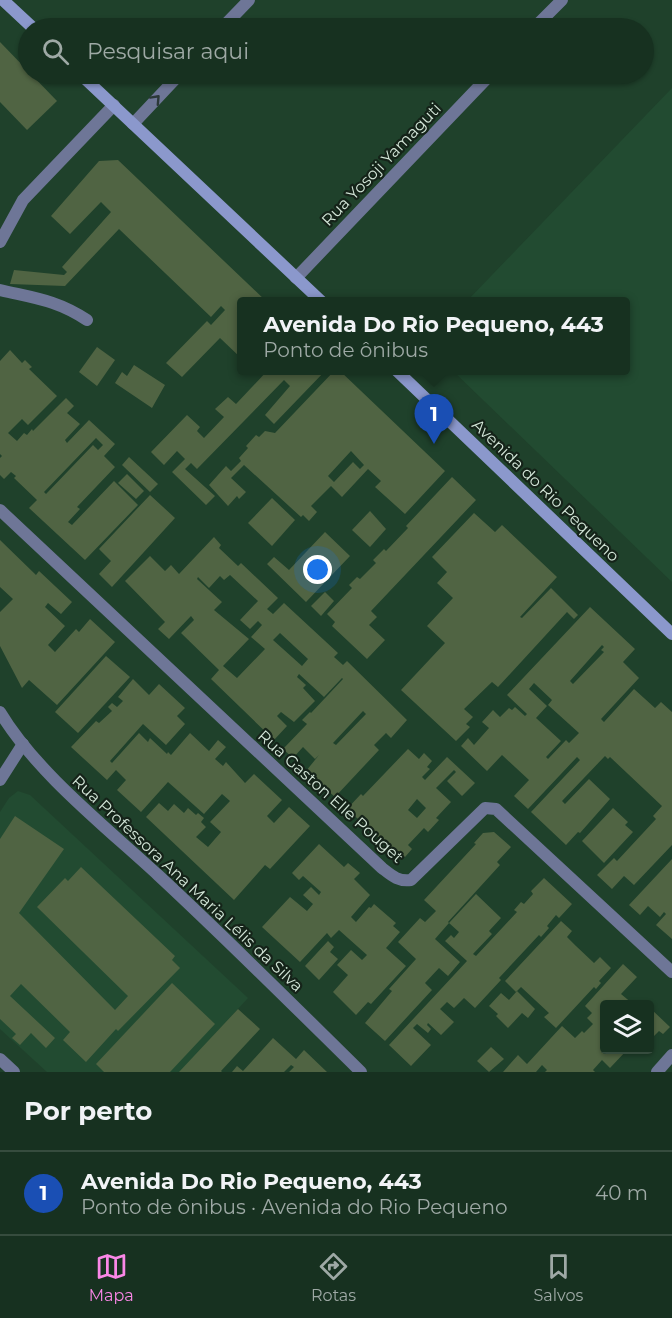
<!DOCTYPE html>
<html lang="pt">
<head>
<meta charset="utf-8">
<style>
  :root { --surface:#173120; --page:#203929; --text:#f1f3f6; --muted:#9ea9a5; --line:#364c3e; --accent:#fa87e7 }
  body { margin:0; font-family:Montserrat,sans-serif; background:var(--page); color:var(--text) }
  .controls { position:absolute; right:18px; bottom:18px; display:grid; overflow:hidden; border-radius:6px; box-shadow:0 2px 4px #0004 }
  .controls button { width:54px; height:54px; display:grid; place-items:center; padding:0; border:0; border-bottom:2px solid var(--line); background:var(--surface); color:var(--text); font:30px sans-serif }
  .you { position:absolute; left:318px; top:570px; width:21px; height:21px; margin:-15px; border:4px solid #fff; border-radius:50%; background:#1a73e8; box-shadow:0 0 0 9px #1a73e833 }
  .badge { display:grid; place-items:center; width:39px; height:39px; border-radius:50%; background:var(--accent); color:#fff; font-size:20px; font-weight:700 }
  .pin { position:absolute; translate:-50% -50px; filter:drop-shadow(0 2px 3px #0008) }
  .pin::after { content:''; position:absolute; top:32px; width:21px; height:18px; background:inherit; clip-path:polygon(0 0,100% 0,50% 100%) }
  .popup { position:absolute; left:237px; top:297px; width:393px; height:78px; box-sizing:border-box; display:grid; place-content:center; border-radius:6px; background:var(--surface); filter:drop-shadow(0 2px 4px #0005); font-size:20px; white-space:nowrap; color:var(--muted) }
  .popup b { font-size:22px; color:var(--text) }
  .popup::after { content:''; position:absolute; left:50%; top:100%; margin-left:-12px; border:12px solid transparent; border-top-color:var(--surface) }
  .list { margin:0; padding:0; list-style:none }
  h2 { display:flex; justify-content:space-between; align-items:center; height:78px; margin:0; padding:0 24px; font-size:26px }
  h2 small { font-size:20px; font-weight:400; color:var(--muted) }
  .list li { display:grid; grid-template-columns:39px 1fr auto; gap:18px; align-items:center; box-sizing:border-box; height:84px; padding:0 24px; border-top:2px solid var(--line) }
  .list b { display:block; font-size:22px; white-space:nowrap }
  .list p { margin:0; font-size:20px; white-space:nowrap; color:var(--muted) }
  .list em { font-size:20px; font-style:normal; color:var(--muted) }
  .icon { flex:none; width:33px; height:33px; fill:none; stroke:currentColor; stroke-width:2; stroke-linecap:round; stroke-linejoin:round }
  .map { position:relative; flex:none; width:672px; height:1072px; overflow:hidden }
  .search { position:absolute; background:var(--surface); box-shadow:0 2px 4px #0004; left:18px; right:18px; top:18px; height:66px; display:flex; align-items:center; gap:15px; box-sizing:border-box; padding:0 21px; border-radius:33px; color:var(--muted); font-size:22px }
  .sheet { height:162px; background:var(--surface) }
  nav { display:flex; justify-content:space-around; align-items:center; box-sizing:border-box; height:84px; border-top:2px solid var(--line); background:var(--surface); font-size:16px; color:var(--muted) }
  nav a { display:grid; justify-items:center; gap:3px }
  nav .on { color:var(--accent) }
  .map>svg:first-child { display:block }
</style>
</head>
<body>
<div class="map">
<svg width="672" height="1072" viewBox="0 0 672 1072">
  <rect width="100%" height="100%" fill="#1f412b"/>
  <!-- built -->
  <g fill="#224b31">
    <path d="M 672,88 L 672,582 L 453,371 L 626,370 L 626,302 L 467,301 Z"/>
    <path d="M 18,791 L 30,795 L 248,998 L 180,1072 L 47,1072 L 0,1029 L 0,812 L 9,798 Z"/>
  </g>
  <!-- building -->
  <g fill="#506443" fill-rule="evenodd">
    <path d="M 0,42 L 57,101 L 27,130 L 0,102 Z"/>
    <path d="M 118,160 L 267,302 L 242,302 L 241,358 L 220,338 L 182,377 L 166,363 L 207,321 L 211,325 L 225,310 L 221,306 L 211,317 L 119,229 L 65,286 L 10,284 L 14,270 L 64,275 L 67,272 L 62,267 L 111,212 L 101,202 L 70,234 L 51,216 L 99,161 Z"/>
    <path d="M 97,347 L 115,360 L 97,386 L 79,372 Z"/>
    <path d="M 10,350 L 22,363 L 25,360 L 32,367 L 29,369 L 57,396 L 28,425 L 22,419 L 8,433 L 17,441 L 24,433 L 27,435 L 32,429 L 33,431 L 66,398 L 74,406 L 67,413 L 80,424 L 65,440 L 67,443 L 89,420 L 115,444 L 104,456 L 115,467 L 77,507 L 80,509 L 68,522 L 72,525 L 114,481 L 138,505 L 85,560 L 29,508 L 37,500 L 14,478 L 16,476 L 11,472 L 4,479 L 0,475 L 0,458 L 2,456 L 0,454 L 0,361 ZM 96,438 L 103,445 L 98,450 L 93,445 L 46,494 L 44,492 Z"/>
    <path d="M 134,365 L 165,385 L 152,408 L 115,383 L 122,372 L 127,376 Z"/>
    <path d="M 268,370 L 326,370 L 274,424 L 265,415 L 290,386 L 284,380 L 197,469 L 191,463 L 185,469 L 215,496 L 206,505 L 172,472 L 185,459 L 177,451 L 164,465 L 151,452 L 187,415 L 200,427 L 197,431 L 204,438 L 224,417 L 215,409 L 228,397 L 236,404 Z"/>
    <path d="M 335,370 L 339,370 L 445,471 L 405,514 L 375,487 L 381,481 L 368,469 L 342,497 L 331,486 L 311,506 L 317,512 L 309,521 L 303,515 L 301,517 L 244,465 L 231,478 L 246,492 L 239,499 L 237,496 L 228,506 L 209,485 L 226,466 L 231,471 L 241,461 L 239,458 L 248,448 L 246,446 L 256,435 L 259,437 L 265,431 L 275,433 ZM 351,451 L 364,465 L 360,469 L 353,462 L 334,482 L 328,476 Z"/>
    <path d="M 129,457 L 158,484 L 150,492 L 122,465 Z"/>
    <path d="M 127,474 L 144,491 L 136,499 L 118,483 Z"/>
    <path d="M 452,477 L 476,500 L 371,611 L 377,617 L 369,625 L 385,640 L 367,659 L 332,626 L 335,622 L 327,614 L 352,588 L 349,585 L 357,577 L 360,579 L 376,563 L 373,560 L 384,549 L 386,551 L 408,528 L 406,526 Z"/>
    <path d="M 150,495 L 175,518 L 112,587 L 99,574 L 111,561 L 99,549 Z"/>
    <path d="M 272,498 L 295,520 L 272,546 L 248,523 Z"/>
    <path d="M 370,511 L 386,529 L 370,547 L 352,530 Z"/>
    <path d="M 474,513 L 495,532 L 502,525 L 557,577 L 520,617 L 522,618 L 551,588 L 578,615 L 574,619 L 567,612 L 498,687 L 492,682 L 464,709 L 473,717 L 466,724 L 470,727 L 456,741 L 401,690 L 445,643 L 427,626 L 453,598 L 437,583 L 447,572 L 432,557 Z"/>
    <path d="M 325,532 L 350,556 L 306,602 L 267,564 L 274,557 L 289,570 Z"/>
    <path d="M 214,537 L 221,545 L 219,548 L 238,566 L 241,563 L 278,598 L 267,609 L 273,614 L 284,603 L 338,653 L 334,657 L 343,665 L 347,661 L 407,720 L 391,738 L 386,733 L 374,745 L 379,750 L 335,797 L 306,771 L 319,755 L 315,759 L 303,747 L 293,758 L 283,749 L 307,724 L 302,720 L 310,712 L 311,713 L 343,679 L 342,678 L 324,697 L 299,674 L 297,677 L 306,685 L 303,688 L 315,701 L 294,722 L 281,712 L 277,716 L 287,726 L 274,740 L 211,679 L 219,670 L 181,633 L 194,620 L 191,616 L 169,639 L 158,629 L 165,622 L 125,581 L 150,556 L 165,571 L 171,565 L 179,574 ZM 230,575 L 258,601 L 240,620 L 250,629 L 258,621 L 262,625 L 251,637 L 265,649 L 237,678 L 223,666 L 249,639 L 214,610 L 222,602 L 197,579 L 198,577 L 209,588 L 220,576 L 224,580 ZM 280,633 L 308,659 L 302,666 L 273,640 ZM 363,711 L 366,714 L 336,745 L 333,743 Z"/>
    <path d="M 0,540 L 36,575 L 39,571 L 72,602 L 61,614 L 48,603 L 45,607 L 65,626 L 48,645 L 55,652 L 76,629 L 79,632 L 90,619 L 115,642 L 57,705 L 29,680 L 22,688 L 0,646 L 0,612 L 13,599 L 0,587 Z"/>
    <path d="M 325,592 L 334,601 L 321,616 L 311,606 Z"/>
    <path d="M 590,607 L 635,649 L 623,662 L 639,678 L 601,719 L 604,722 L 634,689 L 655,708 L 661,702 L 672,712 L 672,845 L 634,885 L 624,876 L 612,889 L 597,875 L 614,858 L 617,861 L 656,819 L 653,816 L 662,806 L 610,757 L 608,759 L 605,756 L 562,801 L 565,804 L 589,779 L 610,799 L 580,833 L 578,832 L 566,845 L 531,812 L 580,760 L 577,757 L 528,809 L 514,796 L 529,780 L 502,755 L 487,771 L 461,746 L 468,738 L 474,745 L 489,728 L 482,722 L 493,710 L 500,717 L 509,708 L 512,710 L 515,707 L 525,716 L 527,714 L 507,695 ZM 602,645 L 604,647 L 601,650 L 604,652 L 573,684 L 570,681 ZM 534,683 L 552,700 L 548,705 L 579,733 L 569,743 L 566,740 L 548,759 L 546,757 L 561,741 L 536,718 L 547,706 L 529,689 Z"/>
    <path d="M 106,656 L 130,677 L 78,733 L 55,712 Z"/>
    <path d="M 133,679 L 149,695 L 159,684 L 185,708 L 177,716 L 185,724 L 166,745 L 143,724 L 110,761 L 112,763 L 139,733 L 148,742 L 150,738 L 167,754 L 168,752 L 171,755 L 190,733 L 209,751 L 218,740 L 226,747 L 215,759 L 223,766 L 226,762 L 245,783 L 254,774 L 282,800 L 267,816 L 274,823 L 289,807 L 310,826 L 270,869 L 265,865 L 234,900 L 146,817 L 159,803 L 168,811 L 174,804 L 184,813 L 188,808 L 196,815 L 198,813 L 204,818 L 201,822 L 206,827 L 196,837 L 208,847 L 221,832 L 210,822 L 230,801 L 222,794 L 204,814 L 168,782 L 141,812 L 117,790 L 126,780 L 116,770 L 107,780 L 71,747 L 96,721 L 99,723 L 112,711 L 108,707 L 112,703 L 117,707 L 123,701 L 118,697 Z"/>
    <path d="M 408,749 L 419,759 L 424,753 L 432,761 L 427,767 L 430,769 L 422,777 L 425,780 L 447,757 L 475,783 L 462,796 L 447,781 L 456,772 L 454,770 L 436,788 L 451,802 L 436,818 L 439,820 L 428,832 L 424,828 L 408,845 L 412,849 L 405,857 L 400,857 L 347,809 L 361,794 L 363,796 ZM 417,799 L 426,808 L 417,818 L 408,810 Z"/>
    <path d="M 613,808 L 628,822 L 625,825 L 633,832 L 604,863 L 582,841 Z"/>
    <path d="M 15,816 L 64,849 L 19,913 L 115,1010 L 128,996 L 37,907 L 65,878 L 68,881 L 81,867 L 175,956 L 172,960 L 180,968 L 118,1031 L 116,1029 L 86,1062 L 63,1040 L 70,1032 L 21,984 L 10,996 L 55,1038 L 46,1048 L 31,1033 L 20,1045 L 12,1038 L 16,1034 L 0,1019 L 0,839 Z"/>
    <path d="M 494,832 L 511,847 L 497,862 L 500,865 L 448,922 L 449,923 L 435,939 L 460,962 L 448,976 L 439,968 L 425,983 L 432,990 L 385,1041 L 365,1023 L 392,991 L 389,989 L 416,959 L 398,942 L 420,918 L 425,922 L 436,911 L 424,900 L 476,844 L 474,843 L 483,833 Z"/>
    <path d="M 319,844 L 344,867 L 348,863 L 360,873 L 354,879 L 370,895 L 351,917 L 356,922 L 369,907 L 371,908 L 374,904 L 396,923 L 393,926 L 400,932 L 386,948 L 406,966 L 371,1004 L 368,1002 L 356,1015 L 333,992 L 348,975 L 337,965 L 351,950 L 362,960 L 367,955 L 339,930 L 331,938 L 327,933 L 300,962 L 262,927 L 290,897 L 307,911 L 313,904 L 303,895 L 311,887 L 319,895 L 321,892 L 303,876 L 299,880 L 292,873 Z"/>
    <path d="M 672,859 L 672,939 L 656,925 L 666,914 L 664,912 L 660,917 L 648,906 L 640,915 L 629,905 Z"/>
    <path d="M 544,878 L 572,904 L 559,918 L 556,915 L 547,926 L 549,928 L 541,937 L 539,935 L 499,978 L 501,980 L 475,1008 L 464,998 L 454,1008 L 447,1002 L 440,1009 L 454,1022 L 441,1035 L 428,1023 L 427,1025 L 431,1029 L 428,1033 L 417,1024 L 413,1028 L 431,1045 L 411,1066 L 389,1045 L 467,961 L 445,941 L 451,935 L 454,938 L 459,932 L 449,923 L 476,894 L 501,918 L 489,931 L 492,934 L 473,954 L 476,956 L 517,912 L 514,910 L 521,902 L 524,904 L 533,894 L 531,891 Z"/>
    <path d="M 561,921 L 572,931 L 567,937 L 576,946 L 594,963 L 600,957 L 611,968 L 599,981 L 601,983 L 596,989 L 594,987 L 556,1028 L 544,1017 L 549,1013 L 521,987 L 516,992 L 505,981 Z"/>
    <path d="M 328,941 L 334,947 L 330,952 L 338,959 L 319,980 L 305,966 Z"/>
    <path d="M 623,964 L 637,977 L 621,994 L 633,1004 L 604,1004 L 604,1050 L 627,1050 L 610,1068 L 602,1060 L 593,1070 L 595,1072 L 545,1072 L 547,1070 L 542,1065 L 536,1072 L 503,1072 L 518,1055 L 527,1064 L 562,1026 L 575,1038 L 582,1031 L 584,1033 L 593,1024 L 587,1018 L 592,1013 L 585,1006 Z"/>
    <path d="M 172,983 L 215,1024 L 170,1072 L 104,1072 L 96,1064 Z"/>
    <path d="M 517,991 L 535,1009 L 528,1018 L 522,1013 L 508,1028 L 496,1016 L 498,1014 L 489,1006 L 501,993 L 509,1000 Z"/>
    <path d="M 650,1008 L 670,1027 L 663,1034 L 659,1031 L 654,1036 L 650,1032 Z"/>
    <path d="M 238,1009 L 260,1029 L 221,1071 L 222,1072 L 179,1072 Z"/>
    <path d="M 273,1038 L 296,1059 L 304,1050 L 327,1072 L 289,1072 L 294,1067 L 291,1065 L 284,1072 L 232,1072 L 237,1066 L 243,1071 Z"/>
    <path d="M 491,1047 L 504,1059 L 489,1072 L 477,1061 Z"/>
  </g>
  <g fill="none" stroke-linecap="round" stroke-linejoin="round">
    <!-- service -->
    <path stroke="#6e7697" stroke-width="12" d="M 0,290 C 34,298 57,300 87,320"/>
    <!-- minor -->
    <g stroke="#6e7697" stroke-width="12">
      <path d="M 222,28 L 249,0"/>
      <path d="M 534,28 L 562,0"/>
      <path d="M 133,124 L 180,74"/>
      <path d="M 0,242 L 23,200 L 114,105"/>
      <path d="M 296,278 L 491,74"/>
      <path d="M 0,510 L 382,868 C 391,875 398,882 411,880 L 485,808 L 496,809 L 672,972"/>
      <path d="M 0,712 C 36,772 106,827 158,875 C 227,939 294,1006 361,1072"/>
      <path d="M 0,780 L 23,744"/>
      <path d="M 0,1059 L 14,1072"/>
      <path d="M 657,1072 L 672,1055"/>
    </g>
    <!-- secondary -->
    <g stroke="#8b98cc" stroke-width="12">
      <path d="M 3,0 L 33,28"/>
      <path d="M 80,74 L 322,302"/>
      <path d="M 396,370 L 672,634"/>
    </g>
  </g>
  <!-- one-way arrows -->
  <defs><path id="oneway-chevron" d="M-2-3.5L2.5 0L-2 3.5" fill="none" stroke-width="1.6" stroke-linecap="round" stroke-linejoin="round" transform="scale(1.5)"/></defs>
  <use stroke="#2b3838" href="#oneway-chevron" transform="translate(156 99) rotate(-47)"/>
  <g text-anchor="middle" stroke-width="4.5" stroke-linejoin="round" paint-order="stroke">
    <!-- street labels -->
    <g font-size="16" fill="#d3e6d8" stroke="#152319">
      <text transform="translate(381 164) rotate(-46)" y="6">Rua Yosoji Yamaguti</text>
      <text transform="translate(546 490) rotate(44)" y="6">Avenida do Rio Pequeno</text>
      <text transform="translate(331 796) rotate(42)" y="6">Rua Gaston Elle Pouget</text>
      <text transform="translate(188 883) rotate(43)" y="6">Rua Professora Ana Maria Lélis da Silva</text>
    </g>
  </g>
</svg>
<div class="controls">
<button><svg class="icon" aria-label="layers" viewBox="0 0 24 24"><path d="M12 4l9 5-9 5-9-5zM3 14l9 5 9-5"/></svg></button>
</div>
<div class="you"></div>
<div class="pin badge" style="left:434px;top:444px;background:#1a4fb4">1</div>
<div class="popup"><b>Avenida Do Rio Pequeno, 443</b>Ponto de ônibus</div>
<div class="search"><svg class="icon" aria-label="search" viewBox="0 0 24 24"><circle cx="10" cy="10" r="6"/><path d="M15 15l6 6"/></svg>Pesquisar aqui</div>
</div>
<section class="sheet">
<h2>Por perto<small></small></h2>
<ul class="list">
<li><span class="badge" style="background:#1a4fb4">1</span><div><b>Avenida Do Rio Pequeno, 443</b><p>Ponto de ônibus · Avenida do Rio Pequeno</p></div><em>40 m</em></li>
</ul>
</section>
<nav>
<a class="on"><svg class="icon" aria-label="map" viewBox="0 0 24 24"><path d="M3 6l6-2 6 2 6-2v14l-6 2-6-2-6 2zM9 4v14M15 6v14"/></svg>Mapa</a>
<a><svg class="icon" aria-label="directions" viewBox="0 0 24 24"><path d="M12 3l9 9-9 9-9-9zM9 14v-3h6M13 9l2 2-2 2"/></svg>Rotas</a>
<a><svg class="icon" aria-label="saved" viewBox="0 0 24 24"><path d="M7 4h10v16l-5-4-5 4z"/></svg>Salvos</a>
</nav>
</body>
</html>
